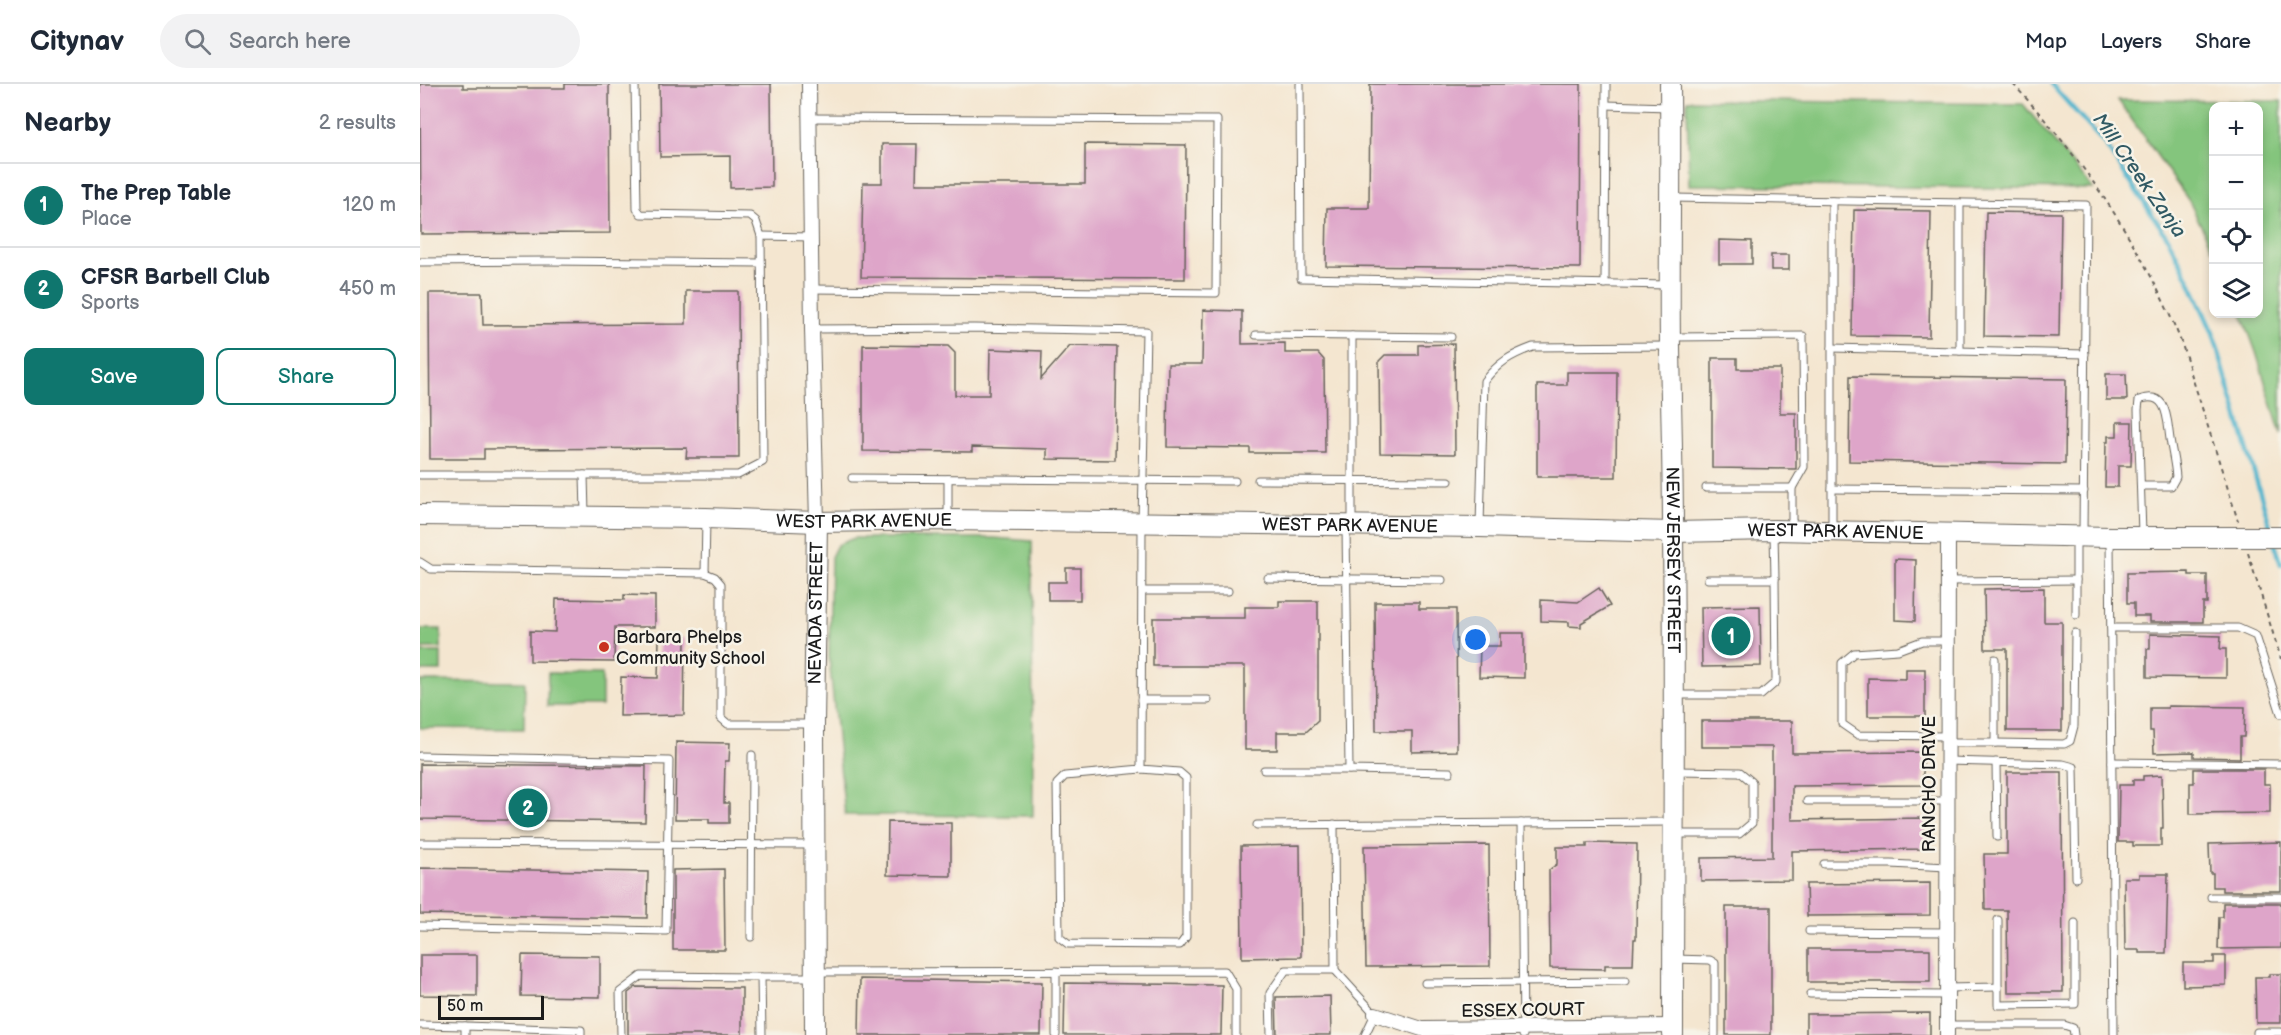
<!DOCTYPE html>
<html lang="en">
<head>
<meta charset="utf-8">
<style>
  :root { --surface:#fff; --page:#f2f2f3; --text:#1f2937; --muted:#747a83; --line:#e0e1e3; --accent:#0f766e }
  body { margin:0; font-family:"Balsamiq Sans",sans-serif; background:var(--page); color:var(--text) }
  .controls { position:absolute; right:18px; top:18px; display:grid; overflow:hidden; border-radius:12px; box-shadow:0 3px 9px #0003 }
  .controls button { width:54px; height:54px; display:grid; place-items:center; padding:0; border:0; border-bottom:2px solid var(--line); background:var(--surface); color:var(--text); font:30px sans-serif }
  .scale { position:absolute; left:18px; bottom:15px; width:106px; box-sizing:border-box; padding-left:6px; border:3px solid #1c1c1c; border-top:0; font-size:16px; line-height:21px; white-space:nowrap; color:#1c1c1c; -webkit-text-stroke:4px #f7f3e8; paint-order:stroke }
  .you { position:absolute; left:1056px; top:556px; width:21px; height:21px; margin:-15px; border:4px solid #fff; border-radius:50%; background:#1a73e8; box-shadow:0 0 0 9px #1a73e833 }
  .badge { display:grid; place-items:center; width:39px; height:39px; border-radius:50%; background:var(--accent); color:#fff; font-size:20px; font-weight:700 }
  .pin { position:absolute; translate:-50% -50%; border:3px solid #fff; box-shadow:0 2px 6px #0006 }
  .list { margin:0; padding:0; list-style:none }
  h2 { display:flex; justify-content:space-between; align-items:center; height:78px; margin:0; padding:0 24px; font-size:26px }
  h2 small { font-size:20px; font-weight:400; color:var(--muted) }
  .list li { display:grid; grid-template-columns:39px 1fr auto; gap:18px; align-items:center; box-sizing:border-box; height:84px; padding:0 24px; border-top:2px solid var(--line) }
  .list b { display:block; font-size:22px; white-space:nowrap }
  .list p { margin:0; font-size:20px; white-space:nowrap; color:var(--muted) }
  .list em { font-size:20px; font-style:normal; color:var(--muted) }
  .actions { display:flex; gap:12px; padding:18px 24px }
  .actions a { flex:1; padding:14px 0; border:2px solid var(--accent); border-radius:12px; text-align:center; font-size:21px; color:var(--accent) }
  .actions .main { background:var(--accent); color:#fff }
  .icon { flex:none; width:33px; height:33px; fill:none; stroke:currentColor; stroke-width:2; stroke-linecap:round; stroke-linejoin:round }
  .map { position:relative; flex:none; width:1861px; height:951px; overflow:hidden }
  header { display:flex; align-items:center; gap:36px; box-sizing:border-box; height:84px; padding:0 30px; background:var(--surface); border-bottom:2px solid var(--line) }
  header strong { font-size:28px }
  nav { display:flex; gap:33px; margin-inline-start:auto; font-size:21px }
  .search { width:420px; height:54px; background:var(--page); display:flex; align-items:center; gap:15px; box-sizing:border-box; padding:0 21px; border-radius:33px; color:var(--muted); font-size:22px }
  main { display:flex }
  aside { flex:1; background:var(--surface) }
  .map>svg:first-child { display:block }
</style>
</head>
<body>
<header>
<strong>Citynav</strong>
<div class="search"><svg class="icon" aria-label="search" viewBox="0 0 24 24"><circle cx="10" cy="10" r="6"/><path d="M15 15l6 6"/></svg>Search here</div>
<nav><a>Map</a><a>Layers</a><a>Share</a></nav>
</header>
<main>
<aside>
<h2>Nearby<small>2 results</small></h2>
<ul class="list">
<li><span class="badge">1</span><div><b>The Prep Table</b><p>Place</p></div><em>120 m</em></li>
<li><span class="badge">2</span><div><b>CFSR Barbell Club</b><p>Sports</p></div><em>450 m</em></li>
</ul>
<div class="actions"><a class="main">Save</a><a>Share</a></div>
</aside>
<div class="map">
<svg width="1861" height="951" viewBox="0 0 1861 951">
  <rect width="100%" height="100%" fill="#f7f3e8"/>
  <filter id="ink" filterUnits="userSpaceOnUse"><feTurbulence type="fractalNoise" baseFrequency=".0167" numOctaves="2"/><feDisplacementMap in="SourceGraphic" scale="12" xChannelSelector="R" yChannelSelector="G"/><feConvolveMatrix kernelMatrix="1 2 1 2 8 2 1 2 1" color-interpolation-filters="sRGB"/></filter>
  <filter id="wash" filterUnits="userSpaceOnUse"><feTurbulence type="fractalNoise" baseFrequency=".008" numOctaves="4" result="noise"/><feDisplacementMap in="SourceGraphic" scale="24" xChannelSelector="R" yChannelSelector="G"/><feGaussianBlur stdDeviation="1.35" result="paint"/><feColorMatrix in="noise" values="0 0 0 0 0 0 0 0 0 0 0 0 0 0 0 0 0 1.4 0 .05"/><feComposite in="paint" operator="in"/></filter>
  <g filter="url(#wash)">
    <rect width="100%" height="100%" fill="#f4e6d0"/>
    <!-- green -->
    <g fill="#84c57d" stroke="#50704c" stroke-width="1.5">
      <path d="M 1267,16 L 1603,20 L 1673,105 L 1269,101 Z"/>
      <path d="M 1698,16 L 1861,17 L 1861,351 L 1836,268 L 1822,230 L 1838,230 L 1838,22 L 1794,22 L 1793,166 L 1769,117 Z"/>
      <path d="M 434,454 L 574,454 L 612,457 L 613,732 L 425,731 L 409,574 L 411,473 L 417,461 Z"/>
      <rect x="0" y="545" width="21" height="19"/>
      <rect x="0" y="568" width="21" height="19"/>
      <path d="M 128,589 L 182,590 L 182,622 L 127,622 Z"/>
      <path d="M 0,597 L 105,598 L 104,645 L 0,644 Z"/>
    </g>
    <g fill="none" stroke-linecap="round" stroke-linejoin="round">
      <!-- stream -->
      <g stroke="#4fb5ce" stroke-width="4.5">
        <path d="M 1631,0 L 1684,59 L 1748,154 L 1769,196 L 1793,249 L 1852,449"/>
        <path d="M 1854,457 L 1861,480"/>
      </g>
    </g>
    <g id="blocks">
      <!-- building -->
      <g fill="#dea5c9">
        <path d="M 0,0 L 43,0 L 43,4 L 145,4 L 145,0 L 189,0 L 190,149 L 1,150 Z"/>
        <path d="M 239,0 L 351,0 L 352,103 L 310,104 L 310,72 L 240,73 Z"/>
        <path d="M 950,0 L 1161,0 L 1160,184 L 906,182 L 907,124 L 949,124 Z"/>
        <path d="M 462,60 L 497,60 L 496,100 L 665,100 L 665,60 L 766,61 L 765,195 L 441,193 L 443,99 L 462,99 Z"/>
        <path d="M 1434,126 L 1511,127 L 1509,253 L 1432,252 Z"/>
        <path d="M 1566,128 L 1641,129 L 1639,253 L 1564,252 Z"/>
        <path d="M 1299,156 L 1332,157 L 1332,180 L 1299,180 Z"/>
        <rect x="1351" y="171" width="18" height="15"/>
        <path d="M 266,207 L 318,207 L 319,374 L 266,374 L 267,364 L 64,365 L 64,375 L 10,375 L 9,209 L 62,209 L 63,241 L 266,240 Z"/>
        <path d="M 783,226 L 822,227 L 822,260 L 865,259 L 865,269 L 898,269 L 904,276 L 905,369 L 830,369 L 830,364 L 747,363 L 748,280 L 782,280 Z"/>
        <path d="M 1034,260 L 1035,370 L 960,369 L 959,277 L 965,271 L 998,271 L 998,261 Z"/>
        <path d="M 443,261 L 528,262 L 535,269 L 535,311 L 569,311 L 570,265 L 622,267 L 621,295 L 650,262 L 697,263 L 695,376 L 627,375 L 627,365 L 552,363 L 552,368 L 443,367 Z"/>
        <path d="M 1292,274 L 1317,274 L 1317,285 L 1360,285 L 1360,329 L 1376,329 L 1376,385 L 1292,384 Z"/>
        <path d="M 1147,288 L 1197,288 L 1196,393 L 1117,393 L 1117,301 L 1147,301 Z"/>
        <path d="M 1686,290 L 1706,290 L 1707,316 L 1686,316 Z"/>
        <path d="M 1430,292 L 1646,295 L 1645,380 L 1429,377 Z"/>
        <path d="M 1697,338 L 1712,338 L 1711,382 L 1698,382 L 1698,403 L 1685,403 L 1686,358 L 1688,358 L 1688,352 L 1697,352 Z"/>
        <path d="M 1475,475 L 1496,476 L 1495,537 L 1475,536 Z"/>
        <path d="M 646,484 L 660,484 L 660,516 L 628,516 L 628,498 L 646,498 Z"/>
        <path d="M 1769,488 L 1769,491 L 1787,491 L 1787,519 L 1783,519 L 1783,538 L 1730,538 L 1730,532 L 1714,532 L 1714,519 L 1707,519 L 1707,489 Z"/>
        <path d="M 1179,504 L 1190,522 L 1161,539 L 1161,543 L 1149,542 L 1149,538 L 1121,537 L 1121,516 L 1158,518 Z"/>
        <path d="M 1624,504 L 1624,538 L 1642,538 L 1642,647 L 1587,647 L 1587,565 L 1565,565 L 1564,505 Z"/>
        <path d="M 204,511 L 235,512 L 235,543 L 195,543 L 194,578 L 110,577 L 110,547 L 135,548 L 136,515 L 204,516 Z"/>
        <path d="M 859,517 L 898,517 L 898,637 L 886,648 L 857,648 L 857,666 L 825,666 L 825,582 L 733,582 L 733,534 L 825,534 L 825,523 L 859,523 Z"/>
        <path d="M 955,518 L 999,518 L 999,525 L 1036,525 L 1037,667 L 992,668 L 992,647 L 956,647 Z"/>
        <path d="M 1340,522 L 1341,582 L 1282,583 L 1281,523 Z"/>
        <path d="M 1080,549 L 1104,549 L 1104,594 L 1059,593 L 1060,562 L 1080,562 Z"/>
        <path d="M 1730,550 L 1801,552 L 1800,565 L 1806,565 L 1806,594 L 1727,593 L 1727,565 L 1730,565 Z"/>
        <path d="M 239,554 L 265,554 L 264,631 L 200,632 L 201,593 L 238,594 Z"/>
        <path d="M 1486,585 L 1505,585 L 1505,632 L 1448,632 L 1448,594 L 1486,595 Z"/>
        <path d="M 1748,622 L 1825,623 L 1824,653 L 1820,653 L 1820,674 L 1774,673 L 1774,668 L 1734,669 L 1733,647 L 1730,647 L 1730,624 L 1748,624 Z"/>
        <path d="M 1281,637 L 1372,637 L 1372,669 L 1503,668 L 1503,701 L 1372,702 L 1372,736 L 1505,734 L 1506,765 L 1372,767 L 1372,796 L 1281,797 L 1281,774 L 1352,773 L 1352,663 L 1281,663 Z"/>
        <path d="M 256,658 L 310,659 L 309,677 L 305,677 L 304,719 L 309,719 L 309,739 L 289,739 L 289,735 L 255,735 Z"/>
        <path d="M 0,680 L 226,682 L 225,738 L 0,735 Z"/>
        <path d="M 1774,685 L 1844,685 L 1844,700 L 1850,700 L 1850,729 L 1770,730 L 1770,699 L 1774,699 Z"/>
        <path d="M 1587,688 L 1642,688 L 1643,908 L 1588,908 L 1587,826 L 1565,826 L 1564,770 L 1587,770 Z"/>
        <path d="M 1742,691 L 1743,744 L 1741,744 L 1741,762 L 1713,762 L 1713,758 L 1698,758 L 1699,701 L 1713,701 L 1713,696 L 1723,696 L 1723,692 Z"/>
        <path d="M 468,738 L 531,739 L 531,792 L 467,791 Z"/>
        <path d="M 1861,758 L 1861,807 L 1802,807 L 1802,803 L 1793,803 L 1793,789 L 1790,789 L 1789,760 Z"/>
        <path d="M 1167,759 L 1217,760 L 1216,855 L 1214,855 L 1213,881 L 1185,881 L 1185,885 L 1130,884 L 1129,786 L 1137,780 L 1137,763 L 1167,763 Z"/>
        <path d="M 880,761 L 881,873 L 822,874 L 821,762 Z"/>
        <path d="M 1069,761 L 1070,882 L 946,883 L 944,762 Z"/>
        <path d="M 0,784 L 228,788 L 227,834 L 0,830 Z"/>
        <path d="M 304,785 L 305,866 L 253,866 L 253,786 Z"/>
        <path d="M 1719,790 L 1748,790 L 1746,869 L 1719,869 L 1719,866 L 1705,866 L 1704,794 L 1719,794 Z"/>
        <path d="M 1510,799 L 1510,831 L 1387,832 L 1386,800 Z"/>
        <path d="M 1803,819 L 1861,819 L 1861,864 L 1798,865 L 1799,833 L 1803,833 Z"/>
        <rect x="1306" y="823" width="45" height="128"/>
        <rect x="1388" y="865" width="122" height="33"/>
        <path d="M 0,871 L 57,871 L 57,912 L 0,911 Z"/>
        <path d="M 102,871 L 180,872 L 180,913 L 101,912 Z"/>
        <path d="M 1794,872 L 1806,872 L 1806,901 L 1763,902 L 1763,879 L 1794,879 Z"/>
        <path d="M 1849,890 L 1861,890 L 1861,939 L 1836,939 L 1835,893 L 1849,893 Z"/>
        <path d="M 440,895 L 622,898 L 621,951 L 439,951 Z"/>
        <path d="M 645,899 L 802,901 L 801,951 L 644,951 Z"/>
        <path d="M 216,903 L 322,904 L 322,951 L 208,951 L 208,909 Z"/>
        <path d="M 910,912 L 911,951 L 857,951 L 856,913 Z"/>
        <path d="M 1510,929 L 1510,951 L 1386,951 L 1386,930 Z"/>
      </g>
    </g>
  </g>
  <g filter="url(#ink)">
    <use href="#blocks" fill-opacity="0" stroke="#68635b" stroke-width="1.5"/>
    <g fill="none" stroke-linecap="round" stroke-linejoin="round">
      <defs>
        <g id="lane">
          <path d="M 215,0 L 217,125 L 221,130 L 330,132 L 336,137 L 341,152"/>
          <path d="M 880,0 L 881,194 L 1248,201"/>
          <path d="M 1186,21 L 1248,23"/>
          <path d="M 389,34 L 797,36 L 796,209 L 391,205"/>
          <path d="M 1253,114 L 1666,121 L 1663,449"/>
          <path d="M 1412,117 L 1412,444"/>
          <path d="M 0,178 L 129,177 L 341,179"/>
          <path d="M 1185,200 L 1186,0"/>
          <path d="M 392,245 L 554,244 L 726,247 L 722,439 L 721,685 L 759,688 L 766,694 L 766,853 L 760,861 L 648,860 L 639,853 L 637,700 L 645,692 L 721,685"/>
          <path d="M 836,251 L 1031,253"/>
          <path d="M 932,252 L 932,439"/>
          <path d="M 1253,253 L 1383,252 L 1384,383 L 1372,404 L 1372,444"/>
          <path d="M 1412,264 L 1665,270"/>
          <path d="M 1540,267 L 1540,119"/>
          <path d="M 0,391 L 318,391 L 343,378 L 341,152 L 391,153"/>
          <path d="M 164,391 L 165,430"/>
          <path d="M 432,394 L 815,397"/>
          <path d="M 838,396 L 1029,397"/>
          <path d="M 1722,402 L 1751,402 L 1756,393 C 1755,380 1752,368 1750,355 C 1747,336 1748,305 1719,316 L 1718,326 L 1722,450"/>
          <path d="M 1286,404 L 1372,404"/>
          <path d="M 1412,405 L 1664,407"/>
          <path d="M 528,434 L 528,395"/>
          <path d="M 1060,441 L 1064,297 C 1079,278 1091,271 1113,263 L 1247,262"/>
          <path d="M 926,443 L 929,686 L 1030,688"/>
          <path d="M 1656,455 L 1656,531"/>
          <path d="M 1690,456 L 1694,951"/>
          <path d="M 0,478 L 11,485 L 285,489 L 295,493 L 301,500 L 301,634 L 308,640 L 392,640"/>
          <path d="M 285,489 L 286,435"/>
          <path d="M 848,494 L 1022,496"/>
          <path d="M 1288,495 L 1355,495 L 1354,449"/>
          <path d="M 1528,497 L 1656,496"/>
          <path d="M 722,507 L 808,507"/>
          <path d="M 1691,544 L 1818,544 L 1836,552 L 1861,630"/>
          <path d="M 1256,611 L 1341,611 L 1356,598 L 1355,495"/>
          <path d="M 721,616 L 788,616"/>
          <path d="M 1527,652 L 1438,651 L 1422,640 L 1422,579 L 1434,569 L 1478,566 L 1502,557 L 1528,557"/>
          <path d="M 1527,659 L 1575,659 L 1575,575"/>
          <path d="M 1575,659 L 1644,660 L 1650,657 L 1654,642 L 1655,549"/>
          <path d="M 0,672 L 249,677 L 246,847 L 0,842"/>
          <path d="M 1527,677 L 1643,680 L 1654,683 L 1656,794"/>
          <path d="M 1576,678 L 1577,753"/>
          <path d="M 1692,678 L 1861,680"/>
          <path d="M 844,686 L 929,686"/>
          <path d="M 1387,717 L 1527,717"/>
          <path d="M 1101,739 L 1103,951"/>
          <path d="M 914,740 L 915,886 L 955,930 L 945,951"/>
          <path d="M 837,741 L 1252,738"/>
          <path d="M 1254,750 L 1319,750 L 1332,739 L 1332,698 L 1320,688 L 1257,687"/>
          <path d="M 0,759 L 392,761"/>
          <path d="M 1404,780 L 1471,780 L 1527,783"/>
          <path d="M 1791,813 L 1861,813"/>
          <path d="M 1389,847 L 1527,848"/>
          <path d="M 331,853 L 332,671"/>
          <path d="M 1254,875 L 1290,876 L 1295,879 L 1295,951"/>
          <path d="M 636,887 L 636,951"/>
          <path d="M 395,888 L 805,887 L 816,905 L 816,951"/>
          <path d="M 1005,899 L 1205,897"/>
          <path d="M 1578,903 L 1578,921 L 1655,920 L 1655,839"/>
          <path d="M 1526,904 L 1578,903 L 1578,836"/>
          <path d="M 1390,910 L 1526,911"/>
          <path d="M 0,941 L 45,942"/>
          <path d="M 1527,941 L 1644,941 L 1653,944 L 1654,951"/>
          <path d="M 45,951 L 45,942 L 161,946 L 161,951"/>
          <path d="M 201,951 L 200,908 L 221,892 L 341,893"/>
          <path d="M 342,951 L 341,893 L 392,893"/>
          <path d="M 851,951 L 850,909 L 866,886 L 915,886"/>
          <path d="M 1837,951 L 1837,948 L 1861,948"/>
        </g>
        <g id="street">
          <path d="M 389,0 L 392,245 L 397,438"/>
          <path d="M 955,930 L 1002,945 L 1253,942"/>
          <path d="M 1527,951 L 1528,448"/>
        </g>
        <g id="secondary">
          <path id="s1" d="M 1250,0 C 1251,88 1249,175 1250,263 C 1251,325 1253,387 1253,449 C 1255,617 1253,784 1253,951"/>
          <path id="s2" d="M 0,431 L 286,434 L 397,438 L 528,436 L 1060,443 L 1253,448 L 1354,446 L 1690,453 L 1861,453"/>
          <path id="s3" d="M 395,951 L 394,640 L 397,438"/>
        </g>
      </defs>
      <!-- lane casing -->
      <use href="#lane" stroke="#68635b" stroke-width="9"/>
      <!-- street casing -->
      <use href="#street" stroke="#68635b" stroke-width="16"/>
      <!-- secondary casing -->
      <use href="#secondary" stroke="#68635b" stroke-width="22"/>
      <!-- path -->
      <g stroke="#68635b" stroke-width="2" stroke-dasharray="4.5 4.5" stroke-linecap="butt">
        <path d="M 1593,0 C 1662,74 1719,157 1758,250 C 1766,270 1771,291 1778,311 C 1791,353 1805,395 1818,437"/>
        <path d="M 1828,469 L 1861,575"/>
      </g>
      <!-- lane -->
      <use href="#lane" stroke="#fff" stroke-width="7"/>
      <!-- street -->
      <use href="#street" stroke="#fff" stroke-width="14"/>
      <!-- secondary -->
      <use href="#secondary" stroke="#fff" stroke-width="20"/>
    </g>
  </g>
  <!-- markers -->
  <circle fill="#c8321e" stroke="#f7f3e8" stroke-width="2" cx="184" cy="563" r="6"/>
  <g text-anchor="middle" stroke-width="5" stroke-linejoin="round" paint-order="stroke">
    <!-- street labels -->
    <g font-size="18" fill="#1c1c1c" stroke="#f7f3e8">
      <text dy="6" stroke="none"><textPath href="#s2" startOffset="444">WEST PARK AVENUE</textPath></text>
      <text dy="6" stroke="none"><textPath href="#s2" startOffset="930">WEST PARK AVENUE</textPath></text>
      <text dy="6" stroke="none"><textPath href="#s2" startOffset="1416">WEST PARK AVENUE</textPath></text>
      <text dy="6" stroke="none"><textPath href="#s1" startOffset="476">NEW JERSEY STREET</textPath></text>
      <text dy="6" stroke="none"><textPath href="#s3" startOffset="422">NEVADA STREET</textPath></text>
      <text transform="translate(1509 700) rotate(-90)" y="6">RANCHO DRIVE</text>
      <text transform="translate(1103 926) rotate(-1)" y="6">ESSEX COURT</text>
    </g>
    <!-- poi labels -->
    <g font-size="18" fill="#1c1c1c" stroke="#f7f3e8" text-anchor="start">
      <text x="196" y="559">Barbara Phelps<tspan x="196" dy="21">Community School</tspan></text>
    </g>
    <!-- water labels -->
    <g font-size="20" font-style="italic" fill="#305963" stroke="#f7f3e8">
      <text transform="translate(1720 91) rotate(55)" y="7">Mill Creek Zanja</text>
    </g>
  </g>
</svg>
<div class="controls">
<button>+</button>
<button>−</button>
<button><svg class="icon" aria-label="locate" viewBox="0 0 24 24"><circle cx="12" cy="12" r="6"/><path d="M12 2v4M12 18v4M2 12h4M18 12h4"/></svg></button>
<button><svg class="icon" aria-label="layers" viewBox="0 0 24 24"><path d="M12 4l9 5-9 5-9-5zM3 14l9 5 9-5"/></svg></button>
</div>
<div class="scale">50 m</div>
<div class="you"></div>
<div class="pin badge" style="left:1311px;top:552px">1</div>
<div class="pin badge" style="left:108px;top:724px">2</div>
</div>
</main>
</body>
</html>
